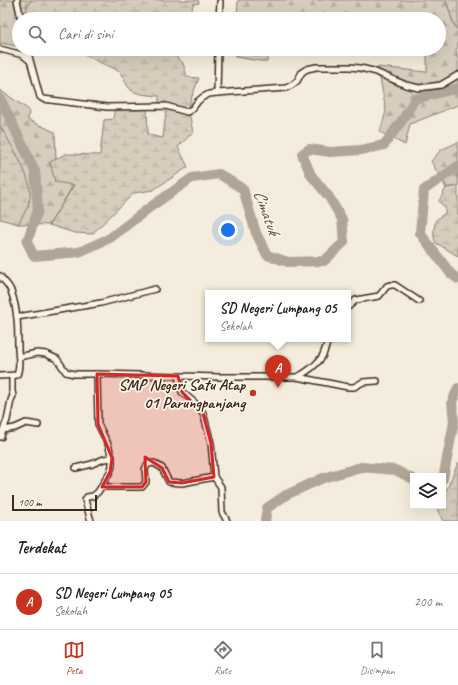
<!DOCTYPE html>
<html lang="id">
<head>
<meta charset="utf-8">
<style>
  :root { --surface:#fff; --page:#f6f6f6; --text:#222; --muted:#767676; --line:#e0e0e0; --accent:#c8321e }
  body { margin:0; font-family:Caveat,sans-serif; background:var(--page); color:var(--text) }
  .controls { position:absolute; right:12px; bottom:12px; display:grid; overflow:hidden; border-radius:0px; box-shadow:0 4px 16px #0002 }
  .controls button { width:36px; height:36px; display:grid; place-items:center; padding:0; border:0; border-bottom:1px solid var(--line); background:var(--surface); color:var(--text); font:20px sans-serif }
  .scale { position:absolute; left:12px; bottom:10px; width:85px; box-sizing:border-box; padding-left:4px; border:2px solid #3b2a1e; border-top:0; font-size:11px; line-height:14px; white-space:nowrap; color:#3b2a1e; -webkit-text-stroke:3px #fcf5e5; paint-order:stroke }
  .you { position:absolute; left:228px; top:230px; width:14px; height:14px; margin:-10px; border:3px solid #fff; border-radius:50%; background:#1a73e8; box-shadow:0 0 0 6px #1a73e833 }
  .badge { display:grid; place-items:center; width:26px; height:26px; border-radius:50%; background:var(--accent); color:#fff; font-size:13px; font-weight:700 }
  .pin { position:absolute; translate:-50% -33px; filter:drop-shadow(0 1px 2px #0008) }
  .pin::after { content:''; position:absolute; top:21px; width:14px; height:12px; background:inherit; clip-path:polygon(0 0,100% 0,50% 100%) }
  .popup { position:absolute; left:205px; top:290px; width:146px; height:52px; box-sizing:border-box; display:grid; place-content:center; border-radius:0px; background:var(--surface); filter:drop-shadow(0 1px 3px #0005); font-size:13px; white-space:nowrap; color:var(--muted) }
  .popup b { font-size:15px; color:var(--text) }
  .popup::after { content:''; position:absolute; left:50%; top:100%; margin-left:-8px; border:8px solid transparent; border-top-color:var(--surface) }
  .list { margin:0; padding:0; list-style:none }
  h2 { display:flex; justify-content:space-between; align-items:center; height:52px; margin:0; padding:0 16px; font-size:17px }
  h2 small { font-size:13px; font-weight:400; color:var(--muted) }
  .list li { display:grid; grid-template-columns:26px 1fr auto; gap:12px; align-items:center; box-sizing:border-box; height:56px; padding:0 16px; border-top:1px solid var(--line) }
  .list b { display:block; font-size:15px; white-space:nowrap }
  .list p { margin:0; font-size:13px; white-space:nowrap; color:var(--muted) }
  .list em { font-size:13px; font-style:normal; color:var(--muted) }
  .icon { flex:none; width:22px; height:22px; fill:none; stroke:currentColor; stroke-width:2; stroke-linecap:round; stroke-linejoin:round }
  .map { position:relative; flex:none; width:458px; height:521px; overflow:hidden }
  .search { position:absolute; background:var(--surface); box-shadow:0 4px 16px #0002; left:12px; right:12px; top:12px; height:44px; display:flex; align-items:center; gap:10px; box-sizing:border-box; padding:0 14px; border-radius:22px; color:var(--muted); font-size:15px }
  .sheet { height:108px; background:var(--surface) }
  nav { display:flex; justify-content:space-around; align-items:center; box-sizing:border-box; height:56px; border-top:1px solid var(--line); background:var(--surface); font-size:11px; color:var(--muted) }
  nav a { display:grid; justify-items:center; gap:2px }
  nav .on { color:var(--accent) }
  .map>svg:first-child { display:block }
</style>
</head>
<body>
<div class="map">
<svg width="458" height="521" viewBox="0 0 458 521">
  <defs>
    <pattern id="forest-firs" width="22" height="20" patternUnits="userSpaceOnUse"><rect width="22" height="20" fill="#d6cdbd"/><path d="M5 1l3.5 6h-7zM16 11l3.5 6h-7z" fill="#b9b0a2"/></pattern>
    <pattern id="wetland-marsh" width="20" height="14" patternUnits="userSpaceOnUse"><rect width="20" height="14" fill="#d6cdbd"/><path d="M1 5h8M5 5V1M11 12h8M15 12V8" fill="none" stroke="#b9b0a2"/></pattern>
  </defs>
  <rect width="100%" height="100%" fill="#f4eddd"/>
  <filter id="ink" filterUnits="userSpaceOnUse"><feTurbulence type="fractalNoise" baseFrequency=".025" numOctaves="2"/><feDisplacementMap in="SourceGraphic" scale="8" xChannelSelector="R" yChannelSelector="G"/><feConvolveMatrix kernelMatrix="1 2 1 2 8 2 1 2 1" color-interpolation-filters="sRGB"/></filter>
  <g filter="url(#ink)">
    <!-- forest -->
    <g fill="url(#forest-firs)" stroke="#887c6e">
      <path d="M 0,0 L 32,0 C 26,6 25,11 28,19 L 19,19 L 19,33 L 18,33 L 16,46 L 0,43 Z"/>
      <path d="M 238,0 L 446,0 L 454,25 L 458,30 L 458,47 L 456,50 L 458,59 L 458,105 L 410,124 L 405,145 L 380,132 L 386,111 L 378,67 L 427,72 L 427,49 L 439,49 L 439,19 L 237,19 Z"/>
      <path d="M 235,49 L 269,49 L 267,62 L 235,57 Z"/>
      <path d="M 0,90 L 29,110 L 28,120 L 55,132 L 56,159 L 50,163 L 74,184 L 49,225 L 18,224 L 29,202 L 22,165 L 0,126 Z"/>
      <path d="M 458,142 L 458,186 L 446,188 L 431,161 L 441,150 Z"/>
    </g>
    <!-- wetland -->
    <g fill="url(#wetland-marsh)" stroke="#887c6e">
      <path d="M 32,0 L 198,0 L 199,3 L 193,4 L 192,10 L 193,19 L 28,19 C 25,11 26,6 32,0 Z"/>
      <path d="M 446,0 L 458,0 L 458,30 L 454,25 Z"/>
      <path d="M 73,49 L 163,49 L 162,50 L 165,53 L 176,56 L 178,59 L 183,63 L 187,77 L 199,78 L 188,107 L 193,132 L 178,147 L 188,167 L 153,190 L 134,193 L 92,234 L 75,233 L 49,225 L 74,185 L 55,182 L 50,162 L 65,154 L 100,155 L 104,120 L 113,119 L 115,107 L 147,108 L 148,135 L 163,138 L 167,103 L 159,102 L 159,96 C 151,95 138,95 131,90 C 126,86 125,79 121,74 C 116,68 108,66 101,63 C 92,59 83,52 73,49 Z"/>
      <path d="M 0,126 C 10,144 36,181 29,202 C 27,210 22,217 18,224 L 0,219 Z"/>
      <path d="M 458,186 L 458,256 L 436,243 C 432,236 434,228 436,220 L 445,213 L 445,207 L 440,203 L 439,201 L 446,188 Z"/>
      <path d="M 458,463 L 458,521 L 443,521 L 438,511 L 437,506 L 443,506 L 443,497 L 447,489 Z"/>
    </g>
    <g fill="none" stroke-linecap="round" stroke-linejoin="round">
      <!-- river -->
      <g stroke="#b0a596" stroke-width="10">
        <path d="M 0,98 L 35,171 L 38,210 L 27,242 L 34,256 L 79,252 L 110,238 L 149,208 L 192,178 L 219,174 L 243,189 L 256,233 L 267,255 L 288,262 L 324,261 L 344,242 L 342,219 L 329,197 L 311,175 L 302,154 L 309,149 L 330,152 L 361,150 L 384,145 L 403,119 L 415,99 L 458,88"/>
        <path d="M 458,166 L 424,190 L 420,233 L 451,274 L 458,279"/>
        <path d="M 443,479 L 454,422 L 452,402 L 458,388"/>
        <path d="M 265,521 L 267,508 L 286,495 L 323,478 L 361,467 L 395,470 L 413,479"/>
      </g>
      <defs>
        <g id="minor">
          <path d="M 17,0 L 21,19"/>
          <path d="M 219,19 L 220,2"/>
          <path d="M 0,49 L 23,55 L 29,60"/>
          <path d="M 27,49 L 40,97 L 43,99 L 107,107 L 166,106 L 187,112 L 192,109 L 198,101 L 203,97 L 209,94 L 217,93 L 286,88 L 292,85 L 297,81 L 302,72 L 307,69 L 316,67 L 350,67 L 360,68 L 373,71 L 406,85 L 419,88 L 441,85 L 458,75"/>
          <path d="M 217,93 L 218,49"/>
          <path d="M 0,276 C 4,281 9,285 11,291 C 18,310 18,330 18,350 C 19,358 20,368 17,375 L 0,376"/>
          <path d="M 348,307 L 356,300 L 379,296 L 387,286 L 391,285 L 395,285 L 419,301"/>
          <path d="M 17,317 L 101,303 L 155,289"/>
          <path d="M 19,357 L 37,353 L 46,354 L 57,359 L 66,372 L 74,374 L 97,374 L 221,377 L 297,377 L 348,387 L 354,387 L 363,382 L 377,381"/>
          <path d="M 178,376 L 182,392 L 195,403 L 203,413 L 211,443 L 214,477 L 221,487 L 222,512 L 227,521"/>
          <path d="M 297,377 C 306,373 318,364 323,355 C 325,350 327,344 328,339"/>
          <path d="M 3,430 L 7,420 L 11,400 L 13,396 L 12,391 L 12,376"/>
          <path d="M 0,437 L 1,437 L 3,430 L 15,428 L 26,423 L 38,425"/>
          <path d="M 76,468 L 92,464 L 104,459 L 112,458"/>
          <path d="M 102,487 L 142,487 L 146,482 L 145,469 L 148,464 L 154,463 L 162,468 L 169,482 L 182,483 L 214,477"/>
          <path d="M 91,521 L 85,500 L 87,497 L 93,496 L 98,492 L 110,472 L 112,466 L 112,458 L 108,444 L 98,424 L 97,374"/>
        </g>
      </defs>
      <!-- minor casing -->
      <use href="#minor" stroke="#3b2a1e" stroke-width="8"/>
      <!-- minor -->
      <use href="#minor" stroke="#fcf5e5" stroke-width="5"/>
    </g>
  </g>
  <!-- marked area -->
  <path fill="#d62828" fill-opacity="0.2" stroke="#d62828" stroke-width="3" stroke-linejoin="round" d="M 97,374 L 178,376 L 182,392 L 203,413 L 211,443 L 214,477 L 182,483 L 169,482 L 162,468 L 145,457 L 146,482 L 142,487 L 102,487 L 110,472 L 112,458 L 98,424 Z"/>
  <!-- markers -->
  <circle fill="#c8321e" stroke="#fcf5e5" stroke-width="1.5" cx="253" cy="393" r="4"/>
  <g text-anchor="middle" stroke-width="3.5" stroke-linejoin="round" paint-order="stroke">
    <!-- poi labels -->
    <g font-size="16" font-weight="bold" fill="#3b2a1e" stroke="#fcf5e5" text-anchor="end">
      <text x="245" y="390">SMP Negeri Satu Atap<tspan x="245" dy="18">01 Parungpanjang</tspan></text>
    </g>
    <!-- water labels -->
    <g font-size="17" font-style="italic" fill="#645548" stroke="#fcf5e5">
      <text transform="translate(267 212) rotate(70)" y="6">Cimatuk</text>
    </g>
  </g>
</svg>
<div class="controls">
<button><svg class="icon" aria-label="layers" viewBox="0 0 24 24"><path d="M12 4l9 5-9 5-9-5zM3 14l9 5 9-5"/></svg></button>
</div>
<div class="scale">100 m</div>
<div class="you"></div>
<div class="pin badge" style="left:278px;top:388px">A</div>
<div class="popup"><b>SD Negeri Lumpang 05</b>Sekolah</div>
<div class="search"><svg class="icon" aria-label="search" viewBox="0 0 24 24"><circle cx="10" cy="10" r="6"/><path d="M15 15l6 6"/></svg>Cari di sini</div>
</div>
<section class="sheet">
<h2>Terdekat<small></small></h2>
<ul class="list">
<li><span class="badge">A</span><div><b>SD Negeri Lumpang 05</b><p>Sekolah</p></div><em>200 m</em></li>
</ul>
</section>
<nav>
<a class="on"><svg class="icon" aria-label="map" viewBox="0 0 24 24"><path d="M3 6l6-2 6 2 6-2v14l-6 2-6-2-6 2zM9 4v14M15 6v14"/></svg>Peta</a>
<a><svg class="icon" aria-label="directions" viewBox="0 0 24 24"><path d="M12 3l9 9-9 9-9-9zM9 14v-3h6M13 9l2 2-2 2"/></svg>Rute</a>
<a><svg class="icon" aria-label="saved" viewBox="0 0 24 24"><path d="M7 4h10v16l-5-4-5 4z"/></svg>Disimpan</a>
</nav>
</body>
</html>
